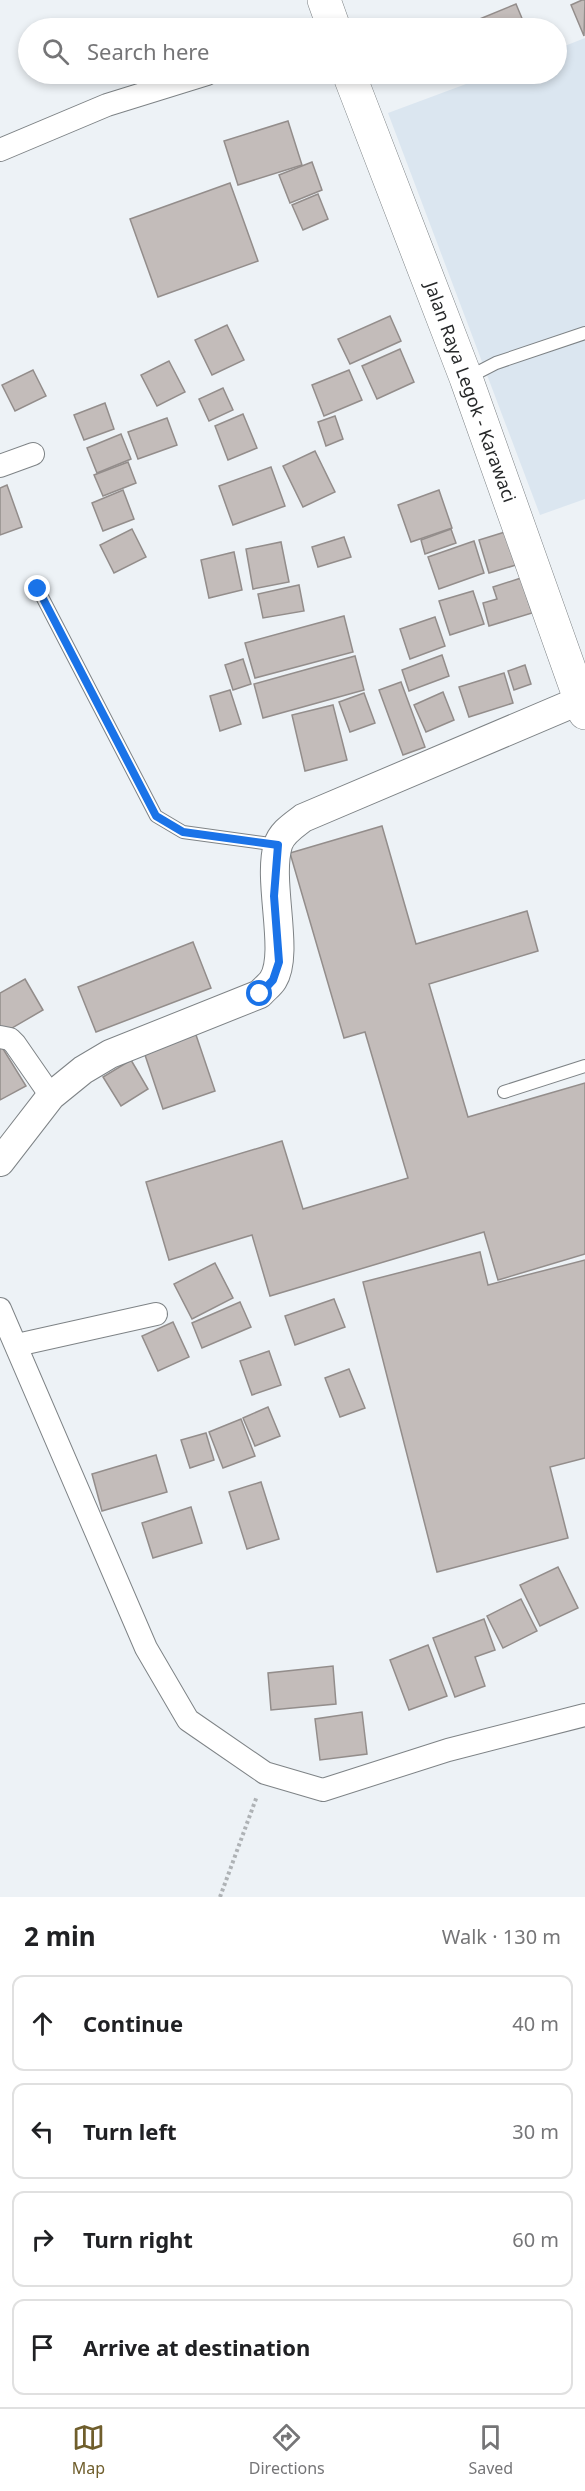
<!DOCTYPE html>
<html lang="en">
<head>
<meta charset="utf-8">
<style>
  :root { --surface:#fff; --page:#f2f2f2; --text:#202124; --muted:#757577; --line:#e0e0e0; --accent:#6f5e2c }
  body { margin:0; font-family:"Noto Sans",sans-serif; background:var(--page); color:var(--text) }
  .stop { position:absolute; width:18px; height:18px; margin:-14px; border:4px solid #1a73e8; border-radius:50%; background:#fff }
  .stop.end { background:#1a73e8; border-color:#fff; box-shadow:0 2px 6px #0008 }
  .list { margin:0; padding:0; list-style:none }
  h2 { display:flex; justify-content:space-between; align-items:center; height:78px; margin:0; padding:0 24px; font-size:26px }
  h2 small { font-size:20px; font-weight:400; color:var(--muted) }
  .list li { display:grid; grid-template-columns:39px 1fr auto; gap:18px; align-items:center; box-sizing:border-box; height:96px; margin:0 12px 12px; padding:0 12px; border:2px solid var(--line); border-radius:12px }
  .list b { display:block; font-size:22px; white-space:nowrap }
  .list em { font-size:20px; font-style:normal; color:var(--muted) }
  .icon { flex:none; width:33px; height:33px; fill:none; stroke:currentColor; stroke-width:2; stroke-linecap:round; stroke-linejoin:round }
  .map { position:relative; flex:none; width:585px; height:1897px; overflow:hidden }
  .search { position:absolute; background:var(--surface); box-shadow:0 3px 9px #0003; left:18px; right:18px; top:18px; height:66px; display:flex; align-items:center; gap:15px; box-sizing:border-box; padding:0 21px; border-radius:33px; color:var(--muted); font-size:22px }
  .sheet { height:510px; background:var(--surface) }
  nav { display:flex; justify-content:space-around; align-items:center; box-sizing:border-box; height:84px; border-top:2px solid var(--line); background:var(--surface); font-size:16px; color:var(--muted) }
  nav a { display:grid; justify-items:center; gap:3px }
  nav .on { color:var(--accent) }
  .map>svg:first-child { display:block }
</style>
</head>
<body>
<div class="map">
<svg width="585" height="1897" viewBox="0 0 585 1897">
  <rect width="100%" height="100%" fill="#edf2f6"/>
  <!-- built -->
  <path fill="#dbe6f0" d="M 585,38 L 585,499 L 540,515 L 388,113 L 493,74 L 556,74 L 557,49 Z"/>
  <!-- building -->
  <g fill="#c3bcba" stroke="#938d8b" stroke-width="1.5">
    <path d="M 582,0 L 585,0 L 584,36 L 571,5 Z"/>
    <path d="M 516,4 L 526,28 L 472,28 L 470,23 Z"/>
    <path d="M 288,121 L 302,165 L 238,185 L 224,141 Z"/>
    <path d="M 312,162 L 322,190 L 290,203 L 279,175 Z"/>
    <path d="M 230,183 L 258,261 L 158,297 L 130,219 Z"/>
    <path d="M 318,194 L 328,219 L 303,230 L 292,205 Z"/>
    <path d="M 390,316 L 401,341 L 350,364 L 338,339 Z"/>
    <path d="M 227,325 L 244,360 L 212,375 L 195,340 Z"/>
    <path d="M 400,349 L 414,382 L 377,399 L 362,366 Z"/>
    <path d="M 169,361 L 185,392 L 157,406 L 141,375 Z"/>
    <path d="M 33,370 L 46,396 L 15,411 L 2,385 Z"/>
    <path d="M 349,370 L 362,400 L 324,416 L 312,385 Z"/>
    <path d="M 223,388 L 233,410 L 209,421 L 199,399 Z"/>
    <path d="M 105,403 L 114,429 L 84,440 L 74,415 Z"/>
    <path d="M 243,414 L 257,448 L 228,460 L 215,426 Z"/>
    <path d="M 335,416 L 343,439 L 326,446 L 318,422 Z"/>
    <path d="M 167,418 L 177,445 L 138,459 L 128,432 Z"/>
    <path d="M 121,434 L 131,459 L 97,473 L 87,448 Z"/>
    <path d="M 315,451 L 335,492 L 303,507 L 283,466 Z"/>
    <path d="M 128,462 L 136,483 L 103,496 L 94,475 Z"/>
    <path d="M 271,467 L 285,506 L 233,525 L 219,486 Z"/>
    <path d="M 7,485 L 22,527 L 0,535 L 0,488 Z"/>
    <path d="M 123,490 L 134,519 L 103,531 L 92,503 Z"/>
    <path d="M 439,490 L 452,528 L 411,542 L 398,505 Z"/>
    <path d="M 132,529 L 146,557 L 114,573 L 100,545 Z"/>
    <path d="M 451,529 L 456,543 L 425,554 L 421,540 Z"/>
    <path d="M 505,532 L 516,565 L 489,573 L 479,540 Z"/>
    <path d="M 344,537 L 351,557 L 318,567 L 312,547 Z"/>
    <path d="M 474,541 L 484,573 L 439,589 L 428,557 Z"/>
    <path d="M 281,542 L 289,582 L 253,589 L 246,549 Z"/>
    <path d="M 234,552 L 242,590 L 209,598 L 201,560 Z"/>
    <path d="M 521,578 L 532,613 L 489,626 L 483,603 L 497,599 L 493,587 Z"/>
    <path d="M 299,585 L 304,611 L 263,618 L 258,594 Z"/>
    <path d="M 473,591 L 484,624 L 450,635 L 439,601 Z"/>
    <path d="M 344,616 L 353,652 L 255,678 L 245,643 Z"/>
    <path d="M 435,617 L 445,646 L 410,659 L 400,629 Z"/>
    <path d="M 442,655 L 449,676 L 409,691 L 402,670 Z"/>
    <path d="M 355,656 L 364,690 L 263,718 L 254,684 Z"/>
    <path d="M 243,659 L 251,684 L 233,690 L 225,665 Z"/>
    <path d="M 525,665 L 531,684 L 514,690 L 508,671 Z"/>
    <path d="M 504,673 L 513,703 L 469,717 L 459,687 Z"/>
    <path d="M 401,682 L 425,747 L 403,755 L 379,690 Z"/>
    <path d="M 230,690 L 241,724 L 220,731 L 210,696 Z"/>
    <path d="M 443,692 L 454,720 L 426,732 L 414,705 Z"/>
    <path d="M 364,693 L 375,723 L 350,732 L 339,702 Z"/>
    <path d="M 333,705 L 347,760 L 305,771 L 292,715 Z"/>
    <path d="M 382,826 L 416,944 L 527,911 L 538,951 L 429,984 L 468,1117 L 585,1083 L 585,1254 L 498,1280 L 484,1232 L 270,1296 L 252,1235 L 169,1260 L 146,1182 L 282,1141 L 303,1209 L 408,1178 L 365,1032 L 344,1038 L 290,853 Z"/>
    <path d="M 193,942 L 211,988 L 96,1032 L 78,987 Z"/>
    <path d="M 25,979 L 43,1010 L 0,1035 L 0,993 Z"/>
    <path d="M 195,1032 L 215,1091 L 163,1109 L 143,1049 Z"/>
    <path d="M 0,1044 L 26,1086 L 0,1100 Z"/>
    <path d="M 131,1060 L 148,1089 L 121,1106 L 103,1077 Z"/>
    <path d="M 480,1252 L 488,1285 L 585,1260 L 585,1458 L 550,1467 L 568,1538 L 437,1572 L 363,1282 Z"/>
    <path d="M 215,1263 L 233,1298 L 192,1319 L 174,1284 Z"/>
    <path d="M 334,1299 L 345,1327 L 295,1345 L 285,1316 Z"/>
    <path d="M 240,1302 L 251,1327 L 202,1348 L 192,1323 Z"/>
    <path d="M 173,1322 L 189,1357 L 158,1371 L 142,1336 Z"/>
    <path d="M 269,1351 L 281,1385 L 252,1395 L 240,1361 Z"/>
    <path d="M 349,1369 L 365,1408 L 340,1417 L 325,1378 Z"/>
    <path d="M 268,1407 L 280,1436 L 255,1446 L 243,1418 Z"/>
    <path d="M 241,1419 L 255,1456 L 223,1468 L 209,1432 Z"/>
    <path d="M 206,1433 L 214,1460 L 190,1468 L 181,1440 Z"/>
    <path d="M 156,1455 L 167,1492 L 102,1511 L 92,1474 Z"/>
    <path d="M 261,1482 L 279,1539 L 247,1549 L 229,1492 Z"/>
    <path d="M 191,1507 L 202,1543 L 153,1558 L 142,1523 Z"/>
    <path d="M 558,1567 L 578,1608 L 540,1626 L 520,1585 Z"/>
    <path d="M 521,1599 L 537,1631 L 503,1648 L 487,1616 Z"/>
    <path d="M 484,1619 L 495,1650 L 475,1657 L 485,1686 L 455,1697 L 433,1638 Z"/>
    <path d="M 428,1645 L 447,1696 L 409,1710 L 390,1660 Z"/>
    <path d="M 333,1666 L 336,1704 L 271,1710 L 268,1673 Z"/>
    <path d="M 362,1712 L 367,1754 L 320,1760 L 315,1719 Z"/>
  </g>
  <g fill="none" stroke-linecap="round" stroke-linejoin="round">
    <defs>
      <g id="service">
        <path d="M 467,378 L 496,363 L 585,333"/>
        <path d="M 38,589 L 156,816 L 183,832 L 278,845"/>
        <path d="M 504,1092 L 585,1066"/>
      </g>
      <g id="minor">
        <path d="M 0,150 L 107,105 L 207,74"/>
        <path d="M 0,466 L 33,454"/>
        <path d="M 0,1037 L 10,1039 L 15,1044 L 51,1096"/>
        <path d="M 0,1309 L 146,1648 L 188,1720 L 265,1773 L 323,1790 L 448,1750 L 585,1715"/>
        <path d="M 17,1345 L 156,1314"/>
      </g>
      <path id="tertiary" d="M 0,1162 L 51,1096 L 83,1070 L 110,1054 L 260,994 C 264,989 270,985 273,980 C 290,953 267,881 278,845 C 281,833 294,825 303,818 L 581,700"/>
      <g id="primary">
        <path d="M 324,0 L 334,28"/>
        <path d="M 349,74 L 466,378 L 585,713"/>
      </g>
    </defs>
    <!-- service casing -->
    <use href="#service" stroke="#7e8386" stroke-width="14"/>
    <!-- minor casing -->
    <use href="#minor" stroke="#7e8386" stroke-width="24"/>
    <!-- tertiary casing -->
    <use href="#tertiary" stroke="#7e8386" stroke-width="30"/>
    <!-- primary casing -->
    <use href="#primary" stroke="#7e8386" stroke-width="34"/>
    <!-- path -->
    <path stroke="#aeb2b5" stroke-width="4" stroke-dasharray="3 3" stroke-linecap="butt" d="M 220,1897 L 257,1796"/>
    <!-- service -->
    <use href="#service" stroke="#fff" stroke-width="12"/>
    <!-- minor -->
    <use href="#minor" stroke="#fff" stroke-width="22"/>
    <!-- tertiary -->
    <use href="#tertiary" stroke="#fff" stroke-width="28"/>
    <!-- primary -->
    <use href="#primary" stroke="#fff" stroke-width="33"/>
  </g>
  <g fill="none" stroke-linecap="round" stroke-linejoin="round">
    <!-- route -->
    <path stroke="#1a73e8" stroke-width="8" d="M 38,589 L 156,816 L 183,832 L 278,845 L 274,896 L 279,962 L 273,980 L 260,994"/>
  </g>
  <g text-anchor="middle" stroke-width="5" stroke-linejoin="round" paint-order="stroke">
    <!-- street labels -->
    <g font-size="18" fill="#262829" stroke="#fff">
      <text transform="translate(470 392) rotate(70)" y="6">Jalan Raya Legok - Karawaci</text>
    </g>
  </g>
</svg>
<div class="stop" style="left:260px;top:994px"></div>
<div class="stop end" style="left:38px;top:589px"></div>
<div class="search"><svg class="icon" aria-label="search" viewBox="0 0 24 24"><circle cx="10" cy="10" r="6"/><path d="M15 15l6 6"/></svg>Search here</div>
</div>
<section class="sheet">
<h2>2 min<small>Walk · 130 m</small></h2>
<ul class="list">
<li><svg class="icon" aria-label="ahead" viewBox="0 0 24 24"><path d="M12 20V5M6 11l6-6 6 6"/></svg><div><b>Continue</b></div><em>40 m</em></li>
<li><svg class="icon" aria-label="left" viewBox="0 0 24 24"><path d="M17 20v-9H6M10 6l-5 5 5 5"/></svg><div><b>Turn left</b></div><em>30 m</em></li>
<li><svg class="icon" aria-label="right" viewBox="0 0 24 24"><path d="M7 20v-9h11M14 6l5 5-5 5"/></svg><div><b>Turn right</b></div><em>60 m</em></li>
<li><svg class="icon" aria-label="arrive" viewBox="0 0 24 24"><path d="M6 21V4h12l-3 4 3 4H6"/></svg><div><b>Arrive at destination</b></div></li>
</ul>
</section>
<nav>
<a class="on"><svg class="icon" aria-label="map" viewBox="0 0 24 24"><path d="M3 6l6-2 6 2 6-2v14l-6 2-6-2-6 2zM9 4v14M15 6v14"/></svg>Map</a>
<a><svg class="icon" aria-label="directions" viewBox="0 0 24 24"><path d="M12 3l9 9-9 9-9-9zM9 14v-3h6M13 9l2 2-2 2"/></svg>Directions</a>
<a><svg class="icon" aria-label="saved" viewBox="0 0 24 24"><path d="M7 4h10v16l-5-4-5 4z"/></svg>Saved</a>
</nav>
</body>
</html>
